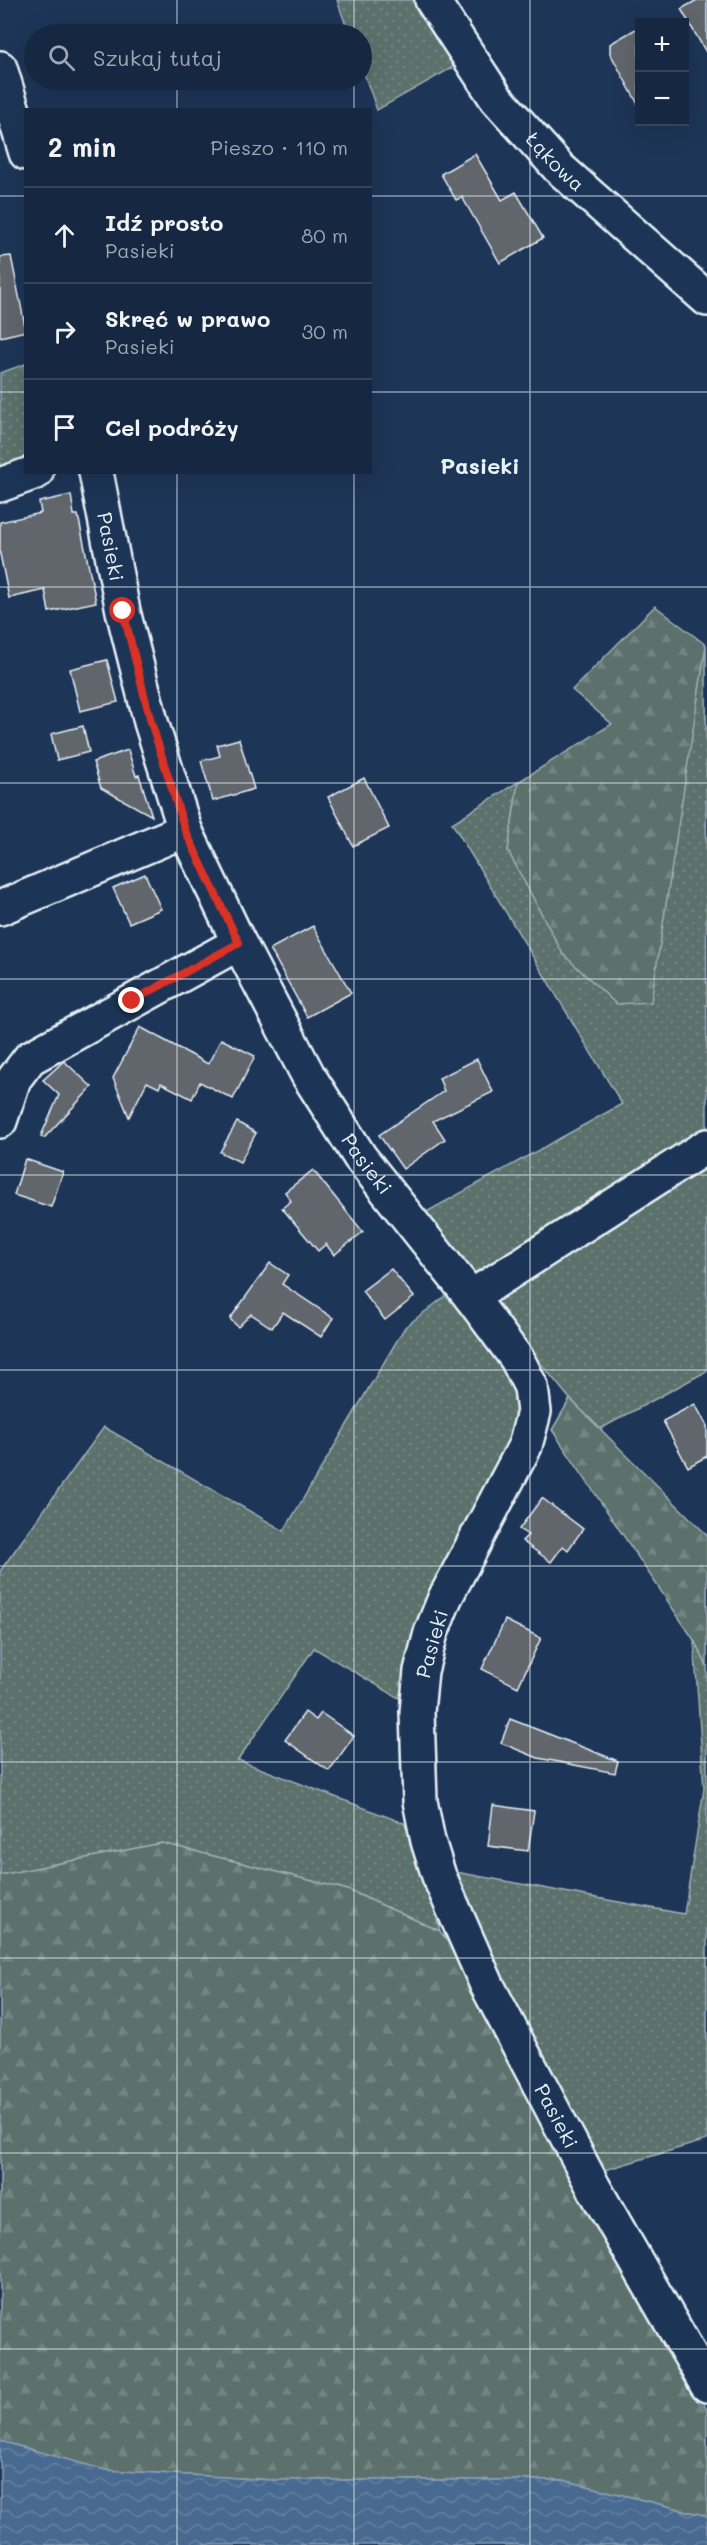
<!DOCTYPE html>
<html lang="pl">
<head>
<meta charset="utf-8">
<style>
  :root { --surface:#162841; --page:#1f3048; --text:#f1f3f6; --muted:#9ea6b1; --line:#35445a }
  body { margin:0; font-family:Mali,sans-serif; background:var(--page); color:var(--text) }
  .controls { position:absolute; right:18px; top:18px; display:grid; overflow:hidden; border-radius:0px; box-shadow:0 6px 24px #0002 }
  .controls button { width:54px; height:54px; display:grid; place-items:center; padding:0; border:0; border-bottom:2px solid var(--line); background:var(--surface); color:var(--text); font:30px sans-serif }
  .stop { position:absolute; width:18px; height:18px; margin:-14px; border:4px solid #d93025; border-radius:50%; background:#fff }
  .stop.end { background:#d93025; border-color:#fff; box-shadow:0 2px 6px #0008 }
  .list { margin:0; padding:0; list-style:none }
  h2 { display:flex; justify-content:space-between; align-items:center; height:78px; margin:0; padding:0 24px; font-size:26px }
  h2 small { font-size:20px; font-weight:400; color:var(--muted) }
  .list li { display:grid; grid-template-columns:39px 1fr auto; gap:18px; align-items:center; box-sizing:border-box; height:96px; padding:0 24px; border-top:2px solid var(--line) }
  .list b { display:block; font-size:22px; white-space:nowrap }
  .list p { margin:0; font-size:20px; white-space:nowrap; color:var(--muted) }
  .list em { font-size:20px; font-style:normal; color:var(--muted) }
  .icon { flex:none; width:33px; height:33px; fill:none; stroke:currentColor; stroke-width:2; stroke-linecap:round; stroke-linejoin:round }
  .map { position:relative; flex:none; width:707px; height:2545px; overflow:hidden }
  .search { position:absolute; background:var(--surface); box-shadow:0 6px 24px #0002; left:24px; top:24px; width:348px; height:66px; display:flex; align-items:center; gap:15px; box-sizing:border-box; padding:0 21px; border-radius:33px; color:var(--muted); font-size:22px }
  .panel { position:absolute; background:var(--surface); box-shadow:0 6px 24px #0002; left:24px; top:108px; width:348px; height:366px; border-radius:0px }
  .map>svg:first-child { display:block }
</style>
</head>
<body>
<div class="map">
<svg width="707" height="2545" viewBox="0 0 707 2545">
  <defs>
    <pattern id="grass-dots" width="8" height="8" patternUnits="userSpaceOnUse" patternTransform="scale(1.5)"><rect width="8" height="8" fill="#5b706c"/><path d="M2 2h.1M6 6h.1" fill="none" stroke="#738582" stroke-width="1.8" stroke-linecap="round"/></pattern>
    <pattern id="forest-firs" width="22" height="20" patternUnits="userSpaceOnUse" patternTransform="scale(1.5)"><rect width="22" height="20" fill="#5b706c"/><path d="M5 1l3.5 6h-7zM16 11l3.5 6h-7z" fill="#738582"/></pattern>
    <pattern id="water-waves" width="16" height="10" patternUnits="userSpaceOnUse" patternTransform="scale(1.5)"><rect width="16" height="10" fill="#496b90"/><path d="M0 5q4-4 8 0t8 0" fill="none" stroke="#6381a0"/></pattern>
  </defs>
  <rect width="100%" height="100%" fill="#1d3557"/>
  <filter id="ink" filterUnits="userSpaceOnUse"><feTurbulence type="fractalNoise" baseFrequency=".0167" numOctaves="2"/><feDisplacementMap in="SourceGraphic" scale="12" xChannelSelector="R" yChannelSelector="G"/><feConvolveMatrix kernelMatrix="1 2 1 2 8 2 1 2 1" color-interpolation-filters="sRGB"/></filter>
  <g filter="url(#ink)">
    <!-- grass -->
    <g fill="url(#grass-dots)" stroke="#a2b0b2" stroke-width="1.5">
      <path d="M 337,0 L 415,0 L 457,65 L 377,110 L 362,68 L 362,34 L 349,34 Z"/>
      <path d="M 25,364 L 25,461 L 0,470 L 0,373 Z"/>
      <path d="M 706,645 L 707,1136 L 476,1283 L 421,1215 L 622,1104 L 452,823 L 518,782 L 508,851 L 685,772 Z"/>
      <path d="M 699,1169 L 707,1172 L 707,1371 L 600,1429 L 570,1399 L 493,1305 L 501,1287 Z"/>
      <path d="M 452,1291 L 523,1394 L 518,1437 L 407,1703 L 314,1648 L 238,1760 L 404,1823 L 423,1866 L 440,1931 L 348,1890 L 162,1843 L 0,1875 L 0,1571 L 104,1427 L 284,1531 L 405,1327 Z"/>
      <path d="M 694,1640 L 707,1666 L 707,2140 L 601,2171 L 445,1870 L 684,1914 L 704,1789 Z"/>
    </g>
    <!-- forest -->
    <g fill="url(#forest-firs)" stroke="#a2b0b2" stroke-width="1.5">
      <path d="M 655,606 L 706,645 L 651,1002 L 616,1004 L 563,954 L 508,851 L 518,782 L 612,724 L 572,690 Z"/>
      <path d="M 570,1399 L 707,1535 L 707,1666 L 694,1640 L 552,1430 Z"/>
      <path d="M 162,1843 L 348,1890 L 440,1931 L 464,1964 L 707,2410 L 707,2516 L 563,2480 L 273,2480 L 105,2470 L 0,2441 L 0,1875 Z"/>
    </g>
    <!-- water -->
    <path fill="url(#water-waves)" stroke="#89a1ba" stroke-width="1.5" d="M 0,2441 L 105,2470 L 273,2480 L 563,2480 L 707,2516 L 707,2545 L 0,2545 Z"/>
    <!-- building -->
    <g fill="#60666c" stroke="#e8f1f8" stroke-width="1.5">
      <path d="M 697,0 L 707,0 L 707,54 L 681,9 Z"/>
      <path d="M 639,27 L 639,106 L 610,53 L 610,44 Z"/>
      <path d="M 475,154 L 502,200 L 516,192 L 543,238 L 500,263 L 462,197 L 456,200 L 441,174 Z"/>
      <path d="M 11,256 L 26,331 L 0,337 L 0,257 Z"/>
      <path d="M 71,495 L 74,515 L 78,515 L 96,602 L 49,612 L 45,590 L 9,598 L 0,554 L 0,522 L 41,513 L 39,502 Z"/>
      <path d="M 107,660 L 118,702 L 80,711 L 70,669 Z"/>
      <path d="M 83,726 L 89,752 L 57,760 L 51,734 Z"/>
      <path d="M 239,739 L 254,789 L 213,801 L 201,761 L 220,756 L 217,745 Z"/>
      <path d="M 128,750 L 136,776 L 139,775 L 152,816 L 101,788 L 93,762 Z"/>
      <path d="M 364,778 L 389,828 L 353,846 L 328,797 Z"/>
      <path d="M 145,874 L 161,909 L 129,923 L 113,888 Z"/>
      <path d="M 313,926 L 351,993 L 307,1017 L 270,949 Z"/>
      <path d="M 140,1027 L 208,1064 L 221,1039 L 255,1056 L 233,1099 L 200,1082 L 192,1099 L 161,1083 L 159,1088 L 147,1082 L 129,1117 L 113,1078 Z"/>
      <path d="M 477,1059 L 493,1092 L 433,1121 L 445,1139 L 403,1169 L 379,1135 L 444,1091 L 439,1078 Z"/>
      <path d="M 64,1061 L 92,1087 L 44,1138 L 41,1136 L 59,1095 L 43,1080 Z"/>
      <path d="M 237,1122 L 256,1133 L 240,1162 L 220,1152 Z"/>
      <path d="M 25,1159 L 63,1172 L 51,1207 L 14,1195 Z"/>
      <path d="M 313,1170 L 363,1232 L 334,1255 L 326,1244 L 318,1251 L 282,1208 L 291,1201 L 285,1192 Z"/>
      <path d="M 270,1263 L 288,1275 L 282,1284 L 333,1318 L 321,1337 L 283,1312 L 272,1328 L 251,1314 L 238,1327 L 230,1319 Z"/>
      <path d="M 391,1269 L 414,1297 L 385,1320 L 362,1291 Z"/>
      <path d="M 695,1404 L 707,1426 L 707,1456 L 688,1467 L 663,1421 Z"/>
      <path d="M 542,1498 L 583,1529 L 568,1550 L 563,1546 L 551,1562 L 522,1541 L 528,1535 L 519,1529 Z"/>
      <path d="M 505,1620 L 541,1638 L 518,1687 L 482,1669 Z"/>
      <path d="M 305,1712 L 316,1720 L 321,1713 L 354,1736 L 329,1771 L 285,1740 Z"/>
      <path d="M 510,1719 L 618,1761 L 615,1773 L 538,1758 L 501,1743 Z"/>
      <path d="M 493,1805 L 534,1811 L 528,1851 L 488,1846 Z"/>
    </g>
    <g fill="none" stroke-linecap="round" stroke-linejoin="round">
      <defs>
        <g id="minor">
          <path id="s1" d="M 432,0 L 496,98 L 559,168 L 707,299"/>
          <path d="M 0,68 L 26,153"/>
          <path id="s2" d="M 96,472 L 123,611 L 151,722 L 185,830 L 239,943 L 308,1075 L 360,1157 L 471,1297 L 517,1359 L 531,1387 L 534,1412 L 525,1446 L 445,1598 L 431,1633 L 421,1671 L 417,1712 L 420,1801 L 428,1841 L 439,1876 L 487,1985 L 594,2188 L 707,2385"/>
          <path d="M 0,485 L 36,472"/>
          <path d="M 0,908 L 185,830"/>
          <path d="M 0,1121 L 14,1079 L 30,1058 L 239,943"/>
          <path d="M 471,1297 L 707,1146"/>
        </g>
      </defs>
      <!-- minor casing -->
      <use href="#minor" stroke="#e8f1f8" stroke-width="38"/>
      <!-- minor -->
      <use href="#minor" stroke="#1d3557" stroke-width="33"/>
    </g>
  </g>
  <g fill="none" stroke-linecap="round" stroke-linejoin="round" filter="url(#ink)">
    <!-- route -->
    <path stroke="#d93025" stroke-width="8" d="M 123,611 L 151,722 L 185,830 L 239,943 L 132,1001"/>
  </g>
  <!-- grid -->
  <path fill="none" stroke="#e8f1f8" stroke-width="1.5" stroke-opacity="0.55" d="M 177,0 L 177,34M 354,0 L 354,34M 530,0 L 530,2545M 177,80 L 177,110M 354,80 L 354,110M 0,196 L 26,196M 370,196 L 707,196M 0,392 L 26,392M 370,392 L 707,392M 177,472 L 177,2545M 354,472 L 354,2545M 0,587 L 707,587M 0,783 L 707,783M 0,979 L 707,979M 0,1175 L 707,1175M 0,1370 L 707,1370M 0,1566 L 707,1566M 0,1762 L 707,1762M 0,1958 L 707,1958M 0,2153 L 707,2153M 0,2349 L 707,2349"/>
  <g text-anchor="middle" stroke-width="6" stroke-linejoin="round" paint-order="stroke">
    <!-- street labels -->
    <g font-size="20" fill="#e8f1f8" stroke="#1d3557">
      <text dy="7" stroke="none"><textPath href="#s1" startOffset="204">Łąkowa</textPath></text>
      <text dy="7" stroke="none"><textPath href="#s2" startOffset="76">Pasieki</textPath></text>
      <text dy="7" stroke="none"><textPath href="#s2" startOffset="750">Pasieki</textPath></text>
      <text transform="translate(432 1644) rotate(-74)" y="7">Pasieki</text>
      <text dy="7" stroke="none"><textPath href="#s2" startOffset="1812">Pasieki</textPath></text>
    </g>
    <!-- quarter labels -->
    <g font-size="22" font-weight="bold" fill="#e8f1f8" stroke="#1d3557">
      <text x="480" y="474">Pasieki</text>
    </g>
  </g>
</svg>
<div class="controls">
<button>+</button>
<button>−</button>
</div>
<div class="stop" style="left:123px;top:611px"></div>
<div class="stop end" style="left:132px;top:1001px"></div>
<div class="search"><svg class="icon" aria-label="search" viewBox="0 0 24 24"><circle cx="10" cy="10" r="6"/><path d="M15 15l6 6"/></svg>Szukaj tutaj</div>
<section class="panel">
<h2>2 min<small>Pieszo · 110 m</small></h2>
<ul class="list">
<li><svg class="icon" aria-label="ahead" viewBox="0 0 24 24"><path d="M12 20V5M6 11l6-6 6 6"/></svg><div><b>Idź prosto</b><p>Pasieki</p></div><em>80 m</em></li>
<li><svg class="icon" aria-label="right" viewBox="0 0 24 24"><path d="M7 20v-9h11M14 6l5 5-5 5"/></svg><div><b>Skręć w prawo</b><p>Pasieki</p></div><em>30 m</em></li>
<li><svg class="icon" aria-label="arrive" viewBox="0 0 24 24"><path d="M6 21V4h12l-3 4 3 4H6"/></svg><div><b>Cel podróży</b></div></li>
</ul>
</section>
</div>
</body>
</html>
